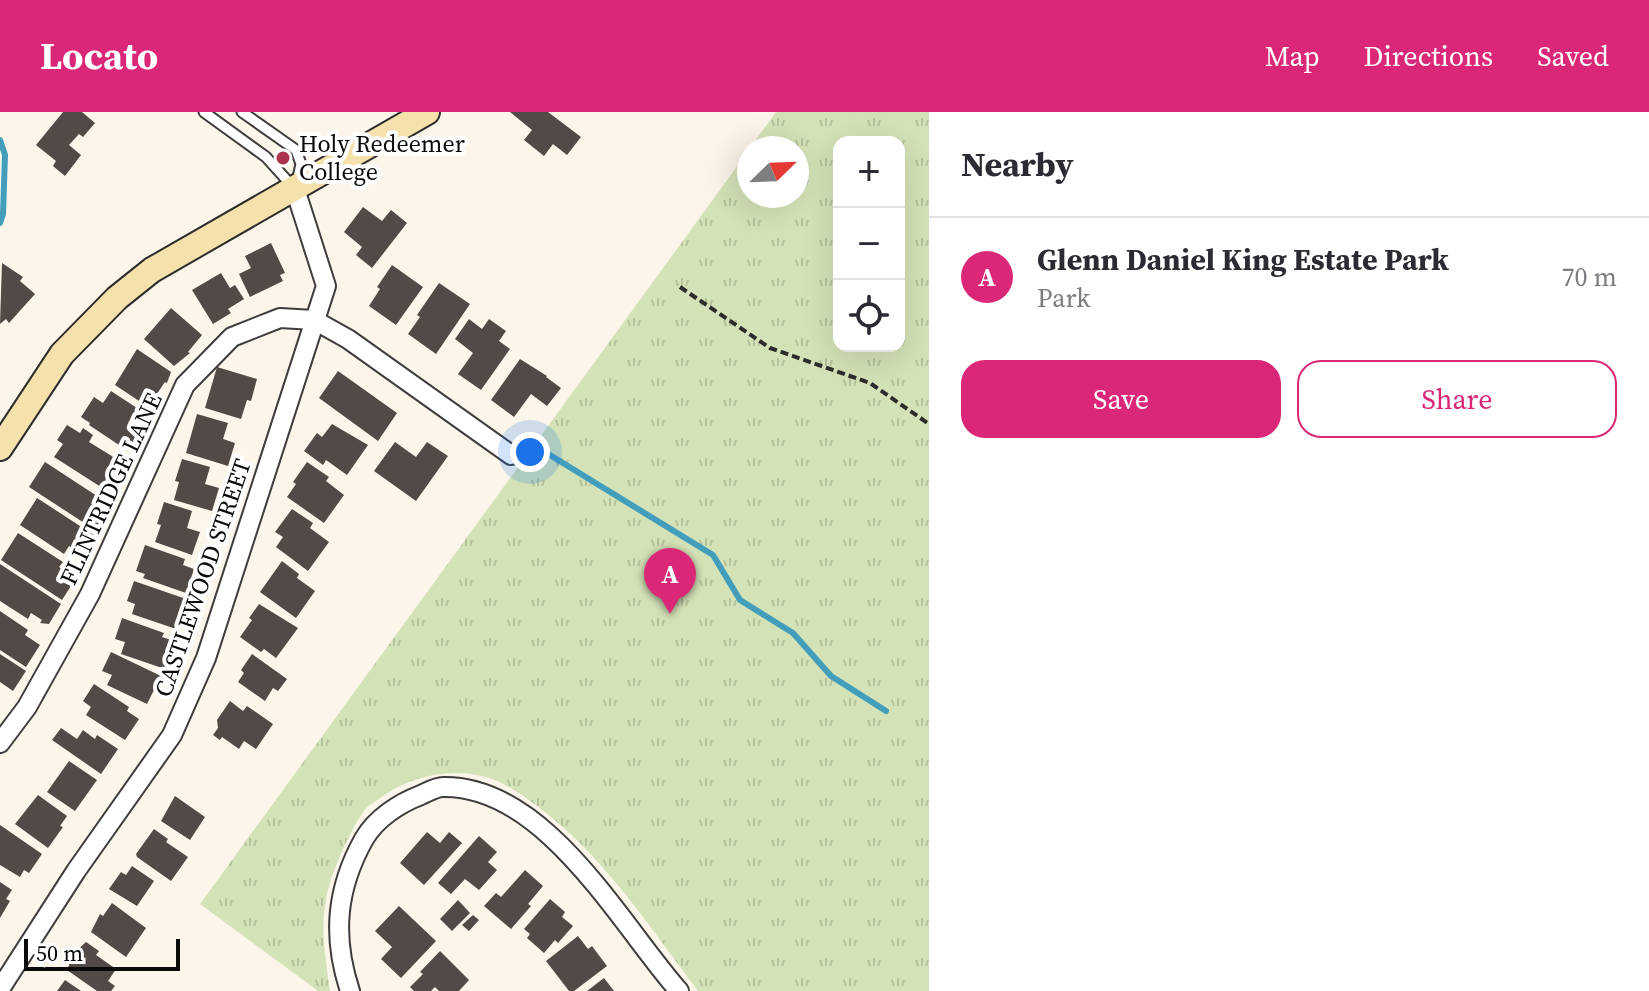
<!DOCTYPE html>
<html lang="en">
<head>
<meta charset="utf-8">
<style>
  :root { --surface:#fff; --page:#f2f2f3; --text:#2b2b33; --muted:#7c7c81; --line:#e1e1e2; --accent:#db2777 }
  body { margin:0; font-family:"Source Serif 4",serif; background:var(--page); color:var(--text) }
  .controls { position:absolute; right:24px; top:24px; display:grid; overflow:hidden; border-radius:16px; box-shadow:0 8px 32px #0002 }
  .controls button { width:72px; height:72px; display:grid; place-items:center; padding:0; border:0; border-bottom:2px solid var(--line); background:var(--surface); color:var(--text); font:40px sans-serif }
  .compass { position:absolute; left:737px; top:24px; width:72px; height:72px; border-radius:50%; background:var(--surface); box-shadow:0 8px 32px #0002; rotate:67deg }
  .scale { position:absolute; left:24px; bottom:20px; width:156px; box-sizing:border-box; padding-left:8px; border:4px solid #0a0a0a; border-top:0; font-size:22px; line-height:28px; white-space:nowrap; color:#0a0a0a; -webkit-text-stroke:6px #fff; paint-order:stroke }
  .you { position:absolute; left:530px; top:340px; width:28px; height:28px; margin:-20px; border:6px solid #fff; border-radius:50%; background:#1a73e8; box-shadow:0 0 0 12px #1a73e833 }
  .badge { display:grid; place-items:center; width:52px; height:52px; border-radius:50%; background:var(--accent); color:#fff; font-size:26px; font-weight:700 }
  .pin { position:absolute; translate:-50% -66px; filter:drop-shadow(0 2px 4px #0008) }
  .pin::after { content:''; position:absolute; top:42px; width:28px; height:24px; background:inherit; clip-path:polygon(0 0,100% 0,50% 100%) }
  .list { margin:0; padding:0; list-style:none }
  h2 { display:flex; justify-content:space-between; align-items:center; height:104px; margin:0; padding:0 32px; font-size:34px }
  h2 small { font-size:26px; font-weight:400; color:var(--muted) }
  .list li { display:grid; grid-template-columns:52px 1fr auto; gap:24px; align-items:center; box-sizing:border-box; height:120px; padding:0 32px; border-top:2px solid var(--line) }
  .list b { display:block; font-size:30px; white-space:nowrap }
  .list p { margin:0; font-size:26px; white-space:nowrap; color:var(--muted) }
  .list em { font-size:26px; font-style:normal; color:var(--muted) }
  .actions { display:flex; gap:16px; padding:24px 32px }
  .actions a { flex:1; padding:18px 0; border:2px solid var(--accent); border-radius:24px; text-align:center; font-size:28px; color:var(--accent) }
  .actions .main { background:var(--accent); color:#fff }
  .icon { flex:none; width:44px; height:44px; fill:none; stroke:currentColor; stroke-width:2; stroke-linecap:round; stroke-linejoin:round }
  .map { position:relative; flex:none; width:929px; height:879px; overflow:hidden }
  header { display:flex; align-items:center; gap:48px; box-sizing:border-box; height:112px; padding:0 40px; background:var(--accent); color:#fff }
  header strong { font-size:38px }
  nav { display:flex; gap:44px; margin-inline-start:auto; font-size:28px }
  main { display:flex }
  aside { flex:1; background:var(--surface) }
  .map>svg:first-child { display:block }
</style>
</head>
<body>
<header>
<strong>Locato</strong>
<nav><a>Map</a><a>Directions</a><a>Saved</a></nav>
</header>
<main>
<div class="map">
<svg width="929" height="879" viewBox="0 0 929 879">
  <defs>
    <pattern id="grass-tufts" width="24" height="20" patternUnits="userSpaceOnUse" patternTransform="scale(2)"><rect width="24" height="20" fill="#d4e2b7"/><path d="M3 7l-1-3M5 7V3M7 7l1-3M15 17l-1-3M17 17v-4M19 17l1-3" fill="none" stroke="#b5c19c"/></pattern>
  </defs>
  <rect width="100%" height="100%" fill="#fcf5e9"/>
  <!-- grass -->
  <path fill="url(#grass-tufts)" fill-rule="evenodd" d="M 776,0 L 929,0 L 929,879 L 698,879 C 642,805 591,724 509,675 C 470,652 419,659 383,684 C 377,689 368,693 364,699 C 349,720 330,763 326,788 C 320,818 326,849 330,879 L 318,879 L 200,792 L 749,38 L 749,84 L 797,84 L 797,36 L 750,36 ZM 839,30 L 899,30 L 899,234 L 839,234 Z"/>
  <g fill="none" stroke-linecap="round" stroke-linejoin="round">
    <!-- stream -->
    <g stroke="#439ebc" stroke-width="6">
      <path d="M 0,28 L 5,43 L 3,102 L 0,111"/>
      <path d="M 545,340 L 713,443 L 740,488 L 793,521 L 831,564 L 886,599"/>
    </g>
  </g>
  <!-- building -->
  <g fill="#514a47">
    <path d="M 63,0 L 82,0 L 95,11 L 83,25 L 79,22 L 69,33 L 81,43 L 65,64 L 53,54 L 56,49 L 36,33 Z"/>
    <path d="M 510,0 L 548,0 L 581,25 L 567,43 L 553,32 L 544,44 L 524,28 L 532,18 Z"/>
    <path d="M 363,95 L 382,109 L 391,98 L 407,111 L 372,156 L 356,143 L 362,135 L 344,120 Z"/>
    <path d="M 271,131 L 285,161 L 280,163 L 283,169 L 250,185 L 239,162 L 251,156 L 245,144 Z"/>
    <path d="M 2,151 L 23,165 L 20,169 L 35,182 L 9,211 L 6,207 L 0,212 Z"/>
    <path d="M 392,153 L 423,175 L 396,213 L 369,194 L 380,177 L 377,175 Z"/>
    <path d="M 221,161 L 230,176 L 235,173 L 244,187 L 228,197 L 231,201 L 213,212 L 192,178 Z"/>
    <path d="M 439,171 L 470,192 L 436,242 L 408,222 L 420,205 L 417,203 Z"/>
    <path d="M 171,196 L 202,223 L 188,240 L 190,241 L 174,254 L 144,227 Z"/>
    <path d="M 469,207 L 482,217 L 489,207 L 506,219 L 499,229 L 510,237 L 481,278 L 458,262 L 473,241 L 455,227 Z"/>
    <path d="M 137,237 L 171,260 L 167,271 L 165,270 L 148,295 L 115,273 Z"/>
    <path d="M 520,247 L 547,264 L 546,265 L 561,276 L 547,294 L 531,282 L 514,305 L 491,288 Z"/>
    <path d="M 217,255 L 257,267 L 251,289 L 247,288 L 241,307 L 205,296 Z"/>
    <path d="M 338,259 L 397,301 L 378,329 L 319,286 Z"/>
    <path d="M 111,279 L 137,296 L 128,311 L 141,319 L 128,339 L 89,313 L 90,311 L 81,305 L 94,285 L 103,291 Z"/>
    <path d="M 197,302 L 228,311 L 223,327 L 235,331 L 228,354 L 186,341 Z"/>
    <path d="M 332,312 L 368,333 L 347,363 L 326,348 L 323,353 L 304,339 L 317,321 L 322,325 Z"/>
    <path d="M 67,313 L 80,321 L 83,316 L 93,323 L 89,330 L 115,346 L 111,352 L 128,364 L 115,384 L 54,345 L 63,332 L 57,328 Z"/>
    <path d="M 395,330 L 416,345 L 427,330 L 448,344 L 416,389 L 374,359 Z"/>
    <path d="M 182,347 L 210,355 L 205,372 L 219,376 L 212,399 L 174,388 L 179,370 L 175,369 Z"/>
    <path d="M 45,350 L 97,384 L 94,388 L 108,398 L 95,418 L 29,375 Z"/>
    <path d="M 307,350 L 329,365 L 326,369 L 344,383 L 324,411 L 287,385 L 296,372 L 293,370 Z"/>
    <path d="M 37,386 L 97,425 L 85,444 L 69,434 L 64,442 L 20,413 Z"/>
    <path d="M 164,390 L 192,399 L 187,416 L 200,420 L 192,443 L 155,430 L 161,413 L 157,412 Z"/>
    <path d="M 292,397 L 313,411 L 310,416 L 329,430 L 308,459 L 276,435 L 283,425 L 275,420 Z"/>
    <path d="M 18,421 L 63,450 L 59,455 L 76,466 L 62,488 L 1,448 Z"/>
    <path d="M 145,433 L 185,447 L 183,453 L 194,457 L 186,481 L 143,466 L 145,462 L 136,459 Z"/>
    <path d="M 282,449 L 299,462 L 297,466 L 315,479 L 296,506 L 260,480 Z"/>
    <path d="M 0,452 L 61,492 L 49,512 L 40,511 L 42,508 L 31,501 L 28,507 L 0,489 Z"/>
    <path d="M 134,469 L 186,487 L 176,517 L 132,502 L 135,492 L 127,489 Z"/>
    <path d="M 259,492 L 298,516 L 276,546 L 264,537 L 261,540 L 240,525 L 252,508 L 249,506 Z"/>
    <path d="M 0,499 L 28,518 L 25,523 L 40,533 L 26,555 L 0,538 Z"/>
    <path d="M 122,506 L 164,521 L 162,525 L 174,529 L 165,557 L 121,542 L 125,530 L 115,527 Z"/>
    <path d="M 111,540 L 161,564 L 147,592 L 107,573 L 112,563 L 102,559 Z"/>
    <path d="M 0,542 L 26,559 L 13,579 L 0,570 Z"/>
    <path d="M 252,542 L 287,567 L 278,579 L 273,576 L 265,589 L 238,570 L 244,561 L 241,558 Z"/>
    <path d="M 94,572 L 129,595 L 127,599 L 139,607 L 125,628 L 86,603 L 91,595 L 83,589 Z"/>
    <path d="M 230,589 L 243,599 L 247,594 L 273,612 L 256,637 L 244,629 L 239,637 L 222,625 L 220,628 L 213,623 L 218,616 L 217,608 Z"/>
    <path d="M 61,616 L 77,627 L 83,618 L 95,627 L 97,623 L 118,637 L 101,662 L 52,628 Z"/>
    <path d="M 69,649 L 97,668 L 75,699 L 47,680 Z"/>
    <path d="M 38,683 L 67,704 L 60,714 L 63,715 L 48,736 L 15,712 Z"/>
    <path d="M 175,684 L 205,705 L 190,728 L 161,709 Z"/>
    <path d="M 0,713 L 42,742 L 29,761 L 24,758 L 20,765 L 0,753 Z"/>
    <path d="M 154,717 L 168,727 L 166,730 L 188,745 L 171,769 L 137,745 L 136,742 Z"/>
    <path d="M 427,720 L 440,731 L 449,720 L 462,731 L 424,773 L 400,751 Z"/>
    <path d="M 479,724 L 497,740 L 488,750 L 497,758 L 479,778 L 465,767 L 451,782 L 438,771 Z"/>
    <path d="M 132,754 L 154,769 L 137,794 L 109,777 L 121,760 L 126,763 Z"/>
    <path d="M 525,758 L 543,774 L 528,792 L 531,794 L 511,817 L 484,794 L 496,781 L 501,785 Z"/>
    <path d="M 0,770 L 12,778 L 6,787 L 10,789 L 0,806 Z"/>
    <path d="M 550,787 L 565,800 L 562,805 L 573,814 L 558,831 L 555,828 L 544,841 L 527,826 L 530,822 L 524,817 Z"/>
    <path d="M 458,788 L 470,801 L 452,819 L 440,807 Z"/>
    <path d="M 112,791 L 146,816 L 126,845 L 91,820 L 100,802 L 103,804 Z"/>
    <path d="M 399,794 L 436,829 L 401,866 L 381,847 L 392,835 L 375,819 Z"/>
    <path d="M 473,803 L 479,808 L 469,819 L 462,813 Z"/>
    <path d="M 578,824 L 588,837 L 592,834 L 607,854 L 574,879 L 569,879 L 546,849 Z"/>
    <path d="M 86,830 L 99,839 L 96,843 L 116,857 L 108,869 L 115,874 L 111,879 L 97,879 L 67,858 L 74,841 Z"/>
    <path d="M 440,839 L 469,868 L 459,879 L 439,879 L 435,875 L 431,879 L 414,879 L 410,875 L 423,862 L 420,860 Z"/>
    <path d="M 604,866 L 614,879 L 587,879 Z"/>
    <path d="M 65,868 L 81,879 L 57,879 Z"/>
  </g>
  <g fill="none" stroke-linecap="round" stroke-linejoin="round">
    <defs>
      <g id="lane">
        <path d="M 204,0 L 266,45 L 293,75"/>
        <path d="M 242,0 L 296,38 L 301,52 L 297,70"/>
      </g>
      <g id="street">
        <path d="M 0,631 L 27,595 L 90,482 L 185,273 L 232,225 L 280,206 L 314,208 L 348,227 L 511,343"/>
        <path d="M 0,877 L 76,759 L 172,623 L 206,546 L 326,174 L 295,77"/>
        <path d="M 350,879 C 332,825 336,777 364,727 C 376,706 400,691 421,683 C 428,680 436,675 443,675 C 545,673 620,812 679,879"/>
      </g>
      <path id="secondary" d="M 0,336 L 62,242 L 117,186 L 152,158 L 427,0"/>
    </defs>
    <!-- lane casing -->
    <use href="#lane" stroke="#3d3d3d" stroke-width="13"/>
    <!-- street casing -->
    <use href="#street" stroke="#3d3d3d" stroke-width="22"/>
    <!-- secondary casing -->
    <use href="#secondary" stroke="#2c2c2c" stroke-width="28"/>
    <!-- path -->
    <path stroke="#2c2c2c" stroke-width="4" stroke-dasharray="8 4" stroke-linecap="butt" d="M 680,175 L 770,236 L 870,271 L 929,312"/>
    <!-- lane -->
    <use href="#lane" stroke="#fff" stroke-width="9"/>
    <!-- street -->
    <use href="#street" stroke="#fff" stroke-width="18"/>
    <!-- secondary -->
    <use href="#secondary" stroke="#f5e1ab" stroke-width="24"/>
  </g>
  <!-- markers -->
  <circle fill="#a8334b" stroke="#fff" stroke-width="3" cx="283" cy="46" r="8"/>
  <g text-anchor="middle" stroke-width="8" stroke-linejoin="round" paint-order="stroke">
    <!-- poi labels -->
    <g font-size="24" fill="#0a0a0a" stroke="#fff" text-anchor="start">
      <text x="299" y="40">Holy Redeemer<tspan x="299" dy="28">College</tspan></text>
    </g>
    <!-- street labels -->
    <g font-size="24" fill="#0a0a0a" stroke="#fff">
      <text transform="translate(111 377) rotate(-65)" y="8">FLINTRIDGE LANE</text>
      <text transform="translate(203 466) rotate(-71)" y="8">CASTLEWOOD STREET</text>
    </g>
  </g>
</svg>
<div class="controls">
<button>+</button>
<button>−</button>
<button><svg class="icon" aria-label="locate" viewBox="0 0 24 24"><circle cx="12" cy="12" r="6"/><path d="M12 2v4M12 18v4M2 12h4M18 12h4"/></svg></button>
</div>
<svg class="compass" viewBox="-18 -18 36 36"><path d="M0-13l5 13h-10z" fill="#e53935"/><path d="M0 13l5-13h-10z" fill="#7c7c81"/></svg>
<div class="scale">50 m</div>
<div class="you"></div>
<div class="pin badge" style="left:670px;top:502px">A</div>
</div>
<aside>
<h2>Nearby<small></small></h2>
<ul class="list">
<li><span class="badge">A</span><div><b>Glenn Daniel King Estate Park</b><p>Park</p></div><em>70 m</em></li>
</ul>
<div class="actions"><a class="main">Save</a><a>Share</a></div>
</aside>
</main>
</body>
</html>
